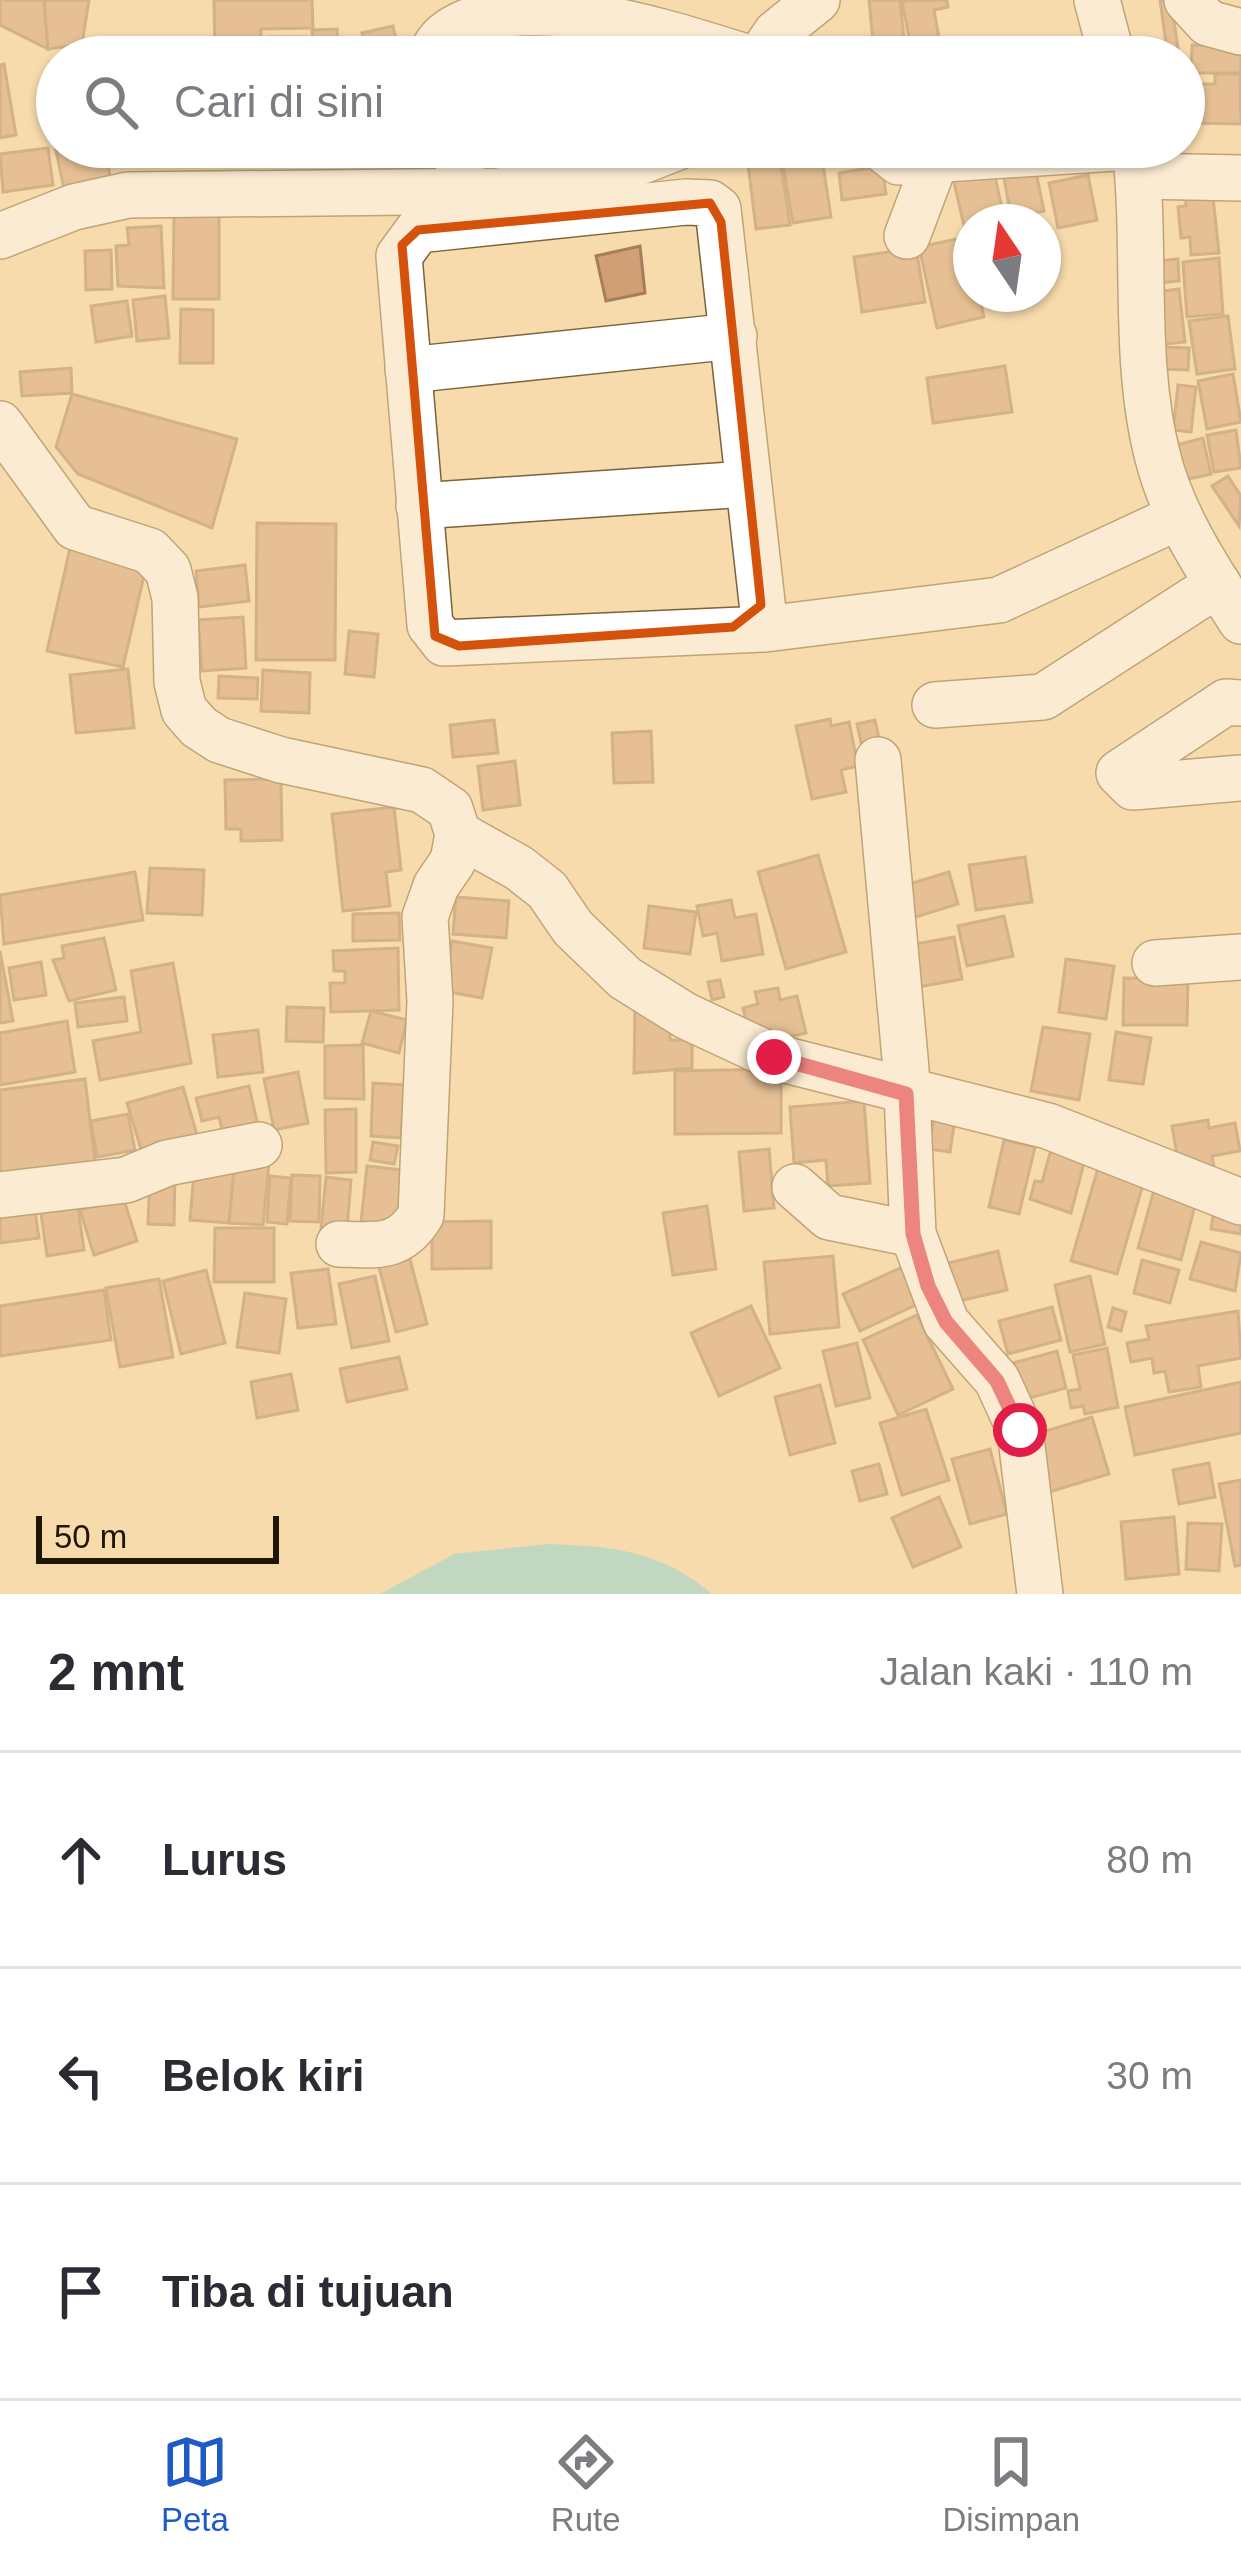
<!DOCTYPE html>
<html lang="id">
<head>
<meta charset="utf-8">
<style>
  :root { --surface:#fff; --page:#f2f2f3; --text:#2b2b33; --muted:#7c7c81; --line:#e1e1e2; --accent:#1e5bc7 }
  body { margin:0; font-family:Arial,sans-serif; background:var(--page); color:var(--text) }
  .compass { position:absolute; left:953px; top:204px; width:108px; height:108px; border-radius:50%; background:var(--surface); box-shadow:0 3px 9px #0004; rotate:347deg }
  .scale { position:absolute; left:36px; bottom:30px; width:243px; box-sizing:border-box; padding-left:12px; border:6px solid #1e1504; border-top:0; font-size:33px; line-height:42px; white-space:nowrap; color:#1e1504; -webkit-text-stroke:9px #f7dbad; paint-order:stroke }
  .stop { position:absolute; width:36px; height:36px; margin:-27px; border:9px solid #e11d48; border-radius:50%; background:#fff }
  .stop.end { background:#e11d48; border-color:#fff; box-shadow:0 3px 12px #0008 }
  .list { margin:0; padding:0; list-style:none }
  h2 { display:flex; justify-content:space-between; align-items:center; height:156px; margin:0; padding:0 48px; font-size:51px }
  h2 small { font-size:39px; font-weight:400; color:var(--muted) }
  .list li { display:grid; grid-template-columns:78px 1fr auto; gap:36px; align-items:center; box-sizing:border-box; height:216px; padding:0 48px; border-top:3px solid var(--line) }
  .list b { display:block; font-size:45px; white-space:nowrap }
  .list em { font-size:39px; font-style:normal; color:var(--muted) }
  .icon { flex:none; width:66px; height:66px; fill:none; stroke:currentColor; stroke-width:2; stroke-linecap:round; stroke-linejoin:round }
  .map { position:relative; flex:none; width:1241px; height:1594px; overflow:hidden }
  .search { position:absolute; background:var(--surface); box-shadow:0 3px 9px #0004; left:36px; right:36px; top:36px; height:132px; display:flex; align-items:center; gap:30px; box-sizing:border-box; padding:0 42px; border-radius:66px; color:var(--muted); font-size:45px }
  .sheet { height:804px; background:var(--surface) }
  nav { display:flex; justify-content:space-around; align-items:center; box-sizing:border-box; height:168px; border-top:3px solid var(--line); background:var(--surface); font-size:33px; color:var(--muted) }
  nav a { display:grid; justify-items:center; gap:6px }
  nav .on { color:var(--accent) }
  .map>svg:first-child { display:block }
</style>
</head>
<body>
<div class="map">
<svg width="1241" height="1594" viewBox="0 0 1241 1594">
  <rect width="100%" height="100%" fill="#f7dbad"/>
  <!-- water -->
  <path fill="#80d2d8" d="M 548,1544 C 614,1546 660,1551 712,1594 L 380,1594 L 454,1554 Z"/>
  <!-- building -->
  <g fill="#d09f75" stroke="#a67e5d" stroke-width="3">
    <path d="M 0,0 L 44,0 L 48,49 L 0,25 Z"/>
    <path d="M 44,0 L 89,0 L 82,44 L 48,49 Z"/>
    <path d="M 214,0 L 312,0 L 313,28 L 261,29 L 261,57 L 215,57 Z"/>
    <path d="M 869,0 L 900,0 L 904,38 L 873,41 Z"/>
    <path d="M 947,0 L 948,7 L 934,10 L 939,38 L 910,43 L 902,1 Z"/>
    <path d="M 1160,0 L 1171,0 L 1178,49 L 1167,50 Z"/>
    <path d="M 393,26 L 400,57 L 368,57 L 362,33 Z"/>
    <path d="M 337,29 L 338,57 L 313,57 L 312,30 Z"/>
    <rect x="268" y="37" width="38" height="20"/>
    <path d="M 1065,43 L 1067,57 L 1030,57 L 1029,50 Z"/>
    <path d="M 1192,45 L 1241,46 L 1241,73 L 1191,73 Z"/>
    <path d="M 4,64 L 16,135 L 0,138 L 0,65 Z"/>
    <path d="M 1215,74 L 1240,74 L 1241,124 L 1187,123 L 1187,100 L 1199,101 L 1199,84 L 1215,84 Z"/>
    <path d="M 57,91 L 57,147 L 104,147 L 111,179 L 64,189 L 44,93 Z"/>
    <path d="M 48,148 L 53,185 L 3,192 L 0,154 Z"/>
    <path d="M 822,158 L 831,217 L 793,223 L 783,165 Z"/>
    <path d="M 780,159 L 790,225 L 756,229 L 748,164 Z"/>
    <path d="M 882,166 L 886,194 L 842,200 L 839,173 Z"/>
    <path d="M 993,168 L 1005,221 L 971,222 L 965,230 L 953,178 Z"/>
    <path d="M 1036,172 L 1044,211 L 1011,217 L 1004,178 Z"/>
    <path d="M 1088,175 L 1097,220 L 1058,228 L 1049,183 Z"/>
    <path d="M 1212,188 L 1219,253 L 1191,255 L 1190,237 L 1181,238 L 1178,207 L 1186,206 L 1185,191 Z"/>
    <path d="M 174,212 L 219,212 L 219,299 L 173,299 Z"/>
    <path d="M 161,226 L 164,288 L 118,286 L 116,246 L 129,245 L 127,228 Z"/>
    <path d="M 966,237 L 971,294 L 979,294 L 984,317 L 937,328 L 919,247 Z"/>
    <path d="M 640,246 L 645,293 L 606,301 L 596,256 Z"/>
    <path d="M 916,248 L 925,302 L 862,312 L 854,257 Z"/>
    <path d="M 111,250 L 112,289 L 86,290 L 85,251 Z"/>
    <path d="M 1219,258 L 1223,314 L 1187,317 L 1183,262 Z"/>
    <path d="M 1178,259 L 1179,281 L 1159,283 L 1157,261 Z"/>
    <path d="M 1179,289 L 1185,342 L 1155,345 L 1149,293 Z"/>
    <path d="M 165,296 L 169,338 L 137,341 L 133,300 Z"/>
    <path d="M 127,301 L 132,336 L 96,342 L 91,306 Z"/>
    <path d="M 181,309 L 213,310 L 213,363 L 180,363 Z"/>
    <path d="M 1228,316 L 1235,369 L 1197,374 L 1189,321 Z"/>
    <path d="M 1158,347 L 1189,348 L 1188,370 L 1157,369 Z"/>
    <path d="M 1005,366 L 1012,412 L 933,423 L 927,378 Z"/>
    <path d="M 71,368 L 72,393 L 22,396 L 20,372 Z"/>
    <path d="M 1233,374 L 1241,422 L 1207,429 L 1198,381 Z"/>
    <path d="M 1178,385 L 1196,387 L 1191,432 L 1173,430 Z"/>
    <path d="M 72,394 L 237,439 L 212,528 L 78,474 L 56,447 Z"/>
    <path d="M 1236,430 L 1241,468 L 1214,472 L 1207,435 Z"/>
    <path d="M 1203,438 L 1211,474 L 1180,481 L 1172,446 Z"/>
    <path d="M 1228,476 L 1241,496 L 1239,526 L 1212,486 Z"/>
    <path d="M 257,523 L 336,524 L 335,660 L 256,660 Z"/>
    <path d="M 70,548 L 146,567 L 123,667 L 47,651 Z"/>
    <path d="M 245,565 L 249,601 L 199,607 L 196,571 Z"/>
    <path d="M 243,617 L 246,668 L 202,671 L 198,620 Z"/>
    <path d="M 349,631 L 378,634 L 374,677 L 345,674 Z"/>
    <path d="M 128,669 L 134,728 L 76,733 L 70,675 Z"/>
    <path d="M 263,670 L 310,673 L 309,713 L 261,711 Z"/>
    <path d="M 219,676 L 258,678 L 257,699 L 218,698 Z"/>
    <path d="M 830,719 L 831,726 L 849,722 L 858,766 L 841,770 L 846,792 L 812,799 L 796,726 Z"/>
    <path d="M 494,720 L 498,753 L 453,757 L 450,725 Z"/>
    <path d="M 875,720 L 881,747 L 863,751 L 857,724 Z"/>
    <path d="M 651,731 L 653,782 L 614,783 L 612,733 Z"/>
    <path d="M 515,761 L 520,805 L 483,810 L 478,766 Z"/>
    <path d="M 281,779 L 282,840 L 241,841 L 241,829 L 226,829 L 225,780 Z"/>
    <path d="M 394,807 L 401,870 L 386,872 L 390,906 L 343,911 L 332,814 Z"/>
    <path d="M 818,855 L 846,952 L 786,969 L 758,872 Z"/>
    <path d="M 1025,857 L 1032,902 L 976,910 L 969,865 Z"/>
    <path d="M 150,868 L 204,870 L 202,915 L 147,913 Z"/>
    <path d="M 135,872 L 143,920 L 4,944 L 0,895 Z"/>
    <path d="M 949,872 L 958,904 L 906,920 L 896,888 Z"/>
    <path d="M 456,897 L 509,901 L 506,938 L 453,934 Z"/>
    <path d="M 731,900 L 735,918 L 756,914 L 763,954 L 722,961 L 717,933 L 703,936 L 697,906 Z"/>
    <path d="M 649,906 L 696,912 L 690,954 L 644,948 Z"/>
    <path d="M 399,913 L 400,940 L 353,941 L 353,914 Z"/>
    <path d="M 1004,916 L 1013,956 L 967,966 L 958,926 Z"/>
    <path d="M 954,937 L 962,979 L 908,989 L 900,947 Z"/>
    <path d="M 104,938 L 116,990 L 69,1001 L 53,960 L 64,958 L 62,946 Z"/>
    <path d="M 452,941 L 492,948 L 482,998 L 443,991 Z"/>
    <path d="M 398,948 L 399,1010 L 331,1012 L 330,983 L 345,983 L 345,971 L 334,971 L 333,951 Z"/>
    <path d="M 0,951 L 13,1021 L 0,1023 Z"/>
    <path d="M 1066,959 L 1114,966 L 1106,1019 L 1059,1012 Z"/>
    <path d="M 41,962 L 46,995 L 14,1000 L 9,968 Z"/>
    <path d="M 173,963 L 191,1063 L 100,1080 L 93,1041 L 141,1032 L 131,971 Z"/>
    <path d="M 1124,978 L 1188,979 L 1187,1025 L 1123,1025 Z"/>
    <path d="M 720,980 L 724,997 L 712,1000 L 708,982 Z"/>
    <path d="M 778,988 L 780,1000 L 797,996 L 806,1033 L 752,1045 L 743,1008 L 758,1004 L 755,992 Z"/>
    <path d="M 124,997 L 127,1021 L 78,1027 L 75,1003 Z"/>
    <path d="M 287,1007 L 324,1008 L 323,1042 L 286,1041 Z"/>
    <path d="M 635,1008 L 670,1009 L 670,1040 L 692,1040 L 692,1068 L 634,1073 Z"/>
    <path d="M 371,1011 L 407,1020 L 399,1053 L 362,1043 Z"/>
    <path d="M 67,1021 L 75,1072 L 0,1085 L 0,1033 Z"/>
    <path d="M 1043,1027 L 1090,1034 L 1079,1100 L 1031,1091 Z"/>
    <path d="M 258,1030 L 263,1072 L 218,1077 L 213,1035 Z"/>
    <path d="M 1116,1032 L 1151,1038 L 1143,1084 L 1109,1080 Z"/>
    <path d="M 363,1045 L 364,1099 L 325,1098 L 325,1046 Z"/>
    <path d="M 781,1069 L 781,1133 L 675,1134 L 675,1071 Z"/>
    <path d="M 298,1072 L 308,1123 L 274,1130 L 264,1079 Z"/>
    <path d="M 85,1079 L 96,1169 L 0,1181 L 0,1090 Z"/>
    <path d="M 373,1083 L 404,1085 L 401,1138 L 371,1136 Z"/>
    <path d="M 249,1086 L 260,1135 L 225,1143 L 219,1117 L 202,1121 L 196,1098 Z"/>
    <path d="M 183,1087 L 197,1135 L 142,1152 L 127,1103 Z"/>
    <path d="M 864,1101 L 870,1183 L 828,1186 L 826,1160 L 794,1163 L 790,1107 Z"/>
    <path d="M 356,1109 L 356,1172 L 326,1173 L 325,1110 Z"/>
    <path d="M 128,1114 L 135,1150 L 97,1157 L 91,1121 Z"/>
    <path d="M 934,1116 L 955,1119 L 950,1152 L 929,1149 Z"/>
    <path d="M 1208,1120 L 1209,1128 L 1235,1123 L 1240,1151 L 1212,1156 L 1215,1172 L 1181,1178 L 1172,1126 Z"/>
    <path d="M 1004,1140 L 1035,1147 L 1019,1214 L 989,1207 Z"/>
    <path d="M 373,1142 L 398,1146 L 394,1164 L 370,1160 Z"/>
    <path d="M 1052,1146 L 1086,1155 L 1071,1213 L 1030,1199 L 1035,1181 L 1042,1182 Z"/>
    <path d="M 769,1149 L 774,1208 L 744,1211 L 739,1152 Z"/>
    <path d="M 1102,1154 L 1148,1167 L 1117,1274 L 1071,1261 Z"/>
    <path d="M 195,1159 L 235,1160 L 229,1223 L 190,1220 Z"/>
    <path d="M 235,1160 L 269,1162 L 263,1225 L 229,1223 Z"/>
    <path d="M 367,1166 L 403,1170 L 395,1236 L 360,1232 Z"/>
    <path d="M 150,1174 L 175,1175 L 174,1225 L 148,1224 Z"/>
    <path d="M 292,1175 L 320,1176 L 319,1222 L 290,1221 Z"/>
    <path d="M 270,1176 L 291,1178 L 287,1224 L 267,1222 Z"/>
    <path d="M 326,1177 L 351,1180 L 347,1230 L 321,1228 Z"/>
    <path d="M 1157,1179 L 1199,1190 L 1181,1260 L 1138,1248 Z"/>
    <path d="M 123,1197 L 137,1241 L 94,1255 L 80,1210 Z"/>
    <path d="M 77,1201 L 84,1250 L 47,1256 L 40,1206 Z"/>
    <path d="M 1215,1204 L 1241,1209 L 1241,1234 L 1211,1229 Z"/>
    <path d="M 707,1206 L 716,1269 L 673,1275 L 663,1213 Z"/>
    <path d="M 35,1211 L 39,1238 L 0,1243 L 0,1217 Z"/>
    <path d="M 491,1221 L 491,1268 L 432,1269 L 432,1222 Z"/>
    <path d="M 215,1228 L 274,1228 L 274,1282 L 214,1282 Z"/>
    <path d="M 1201,1242 L 1241,1253 L 1235,1291 L 1190,1279 Z"/>
    <path d="M 998,1251 L 1007,1290 L 941,1305 L 931,1267 Z"/>
    <path d="M 833,1256 L 839,1327 L 770,1334 L 764,1262 Z"/>
    <path d="M 410,1259 L 427,1324 L 396,1332 L 379,1267 Z"/>
    <path d="M 1142,1260 L 1179,1270 L 1170,1303 L 1134,1293 Z"/>
    <path d="M 907,1265 L 924,1301 L 860,1331 L 843,1294 Z"/>
    <path d="M 328,1269 L 336,1324 L 298,1328 L 291,1273 Z"/>
    <path d="M 206,1270 L 225,1343 L 181,1354 L 163,1281 Z"/>
    <path d="M 375,1276 L 389,1341 L 352,1348 L 339,1284 Z"/>
    <path d="M 1090,1276 L 1105,1344 L 1070,1352 L 1055,1285 Z"/>
    <path d="M 159,1279 L 173,1357 L 120,1367 L 106,1288 Z"/>
    <path d="M 104,1290 L 111,1340 L 0,1356 L 0,1306 Z"/>
    <path d="M 245,1293 L 286,1299 L 279,1353 L 237,1347 Z"/>
    <path d="M 751,1306 L 780,1368 L 719,1396 L 691,1333 Z"/>
    <path d="M 1052,1307 L 1061,1340 L 1008,1354 L 999,1321 Z"/>
    <path d="M 1113,1308 L 1126,1312 L 1121,1331 L 1108,1327 Z"/>
    <path d="M 1238,1311 L 1241,1358 L 1198,1366 L 1201,1387 L 1169,1392 L 1165,1371 L 1154,1373 L 1152,1358 L 1131,1362 L 1127,1343 L 1149,1339 L 1146,1326 Z"/>
    <path d="M 917,1315 L 953,1389 L 898,1415 L 863,1340 Z"/>
    <path d="M 857,1343 L 870,1398 L 836,1406 L 823,1351 Z"/>
    <path d="M 1107,1348 L 1118,1407 L 1085,1414 L 1083,1406 L 1071,1408 L 1068,1391 L 1080,1389 L 1073,1355 Z"/>
    <path d="M 1057,1351 L 1066,1388 L 1022,1400 L 1013,1363 Z"/>
    <path d="M 399,1357 L 407,1389 L 347,1402 L 340,1369 Z"/>
    <path d="M 291,1374 L 298,1410 L 257,1418 L 251,1382 Z"/>
    <path d="M 1241,1382 L 1241,1433 L 1135,1455 L 1125,1407 Z"/>
    <path d="M 820,1385 L 835,1443 L 790,1455 L 775,1397 Z"/>
    <path d="M 926,1409 L 949,1480 L 902,1495 L 880,1423 Z"/>
    <path d="M 1092,1417 L 1109,1474 L 1046,1493 L 1029,1436 Z"/>
    <path d="M 990,1449 L 1007,1514 L 970,1524 L 952,1459 Z"/>
    <path d="M 1209,1463 L 1215,1497 L 1179,1504 L 1173,1470 Z"/>
    <path d="M 879,1464 L 887,1494 L 860,1501 L 852,1471 Z"/>
    <path d="M 1241,1480 L 1241,1565 L 1235,1566 L 1219,1484 Z"/>
    <path d="M 939,1497 L 961,1547 L 913,1567 L 892,1518 Z"/>
    <path d="M 1174,1517 L 1179,1574 L 1126,1579 L 1121,1522 Z"/>
    <path d="M 1188,1523 L 1222,1524 L 1219,1571 L 1186,1569 Z"/>
  </g>
  <g fill="none" stroke-linecap="round" stroke-linejoin="round">
    <defs>
      <g id="minor">
        <path d="M 1097,0 L 1112,57"/>
        <path d="M 1187,0 L 1208,23 L 1241,32"/>
        <path d="M 431,57 C 437,35 457,25 478,18 C 570,0 658,30 746,57"/>
        <path d="M 760,57 L 776,33 L 817,0"/>
        <path d="M 453,147 L 468,193"/>
        <path d="M 880,147 L 899,162 L 1130,147"/>
        <path d="M 1135,147 C 1147,249 1132,359 1158,458 C 1173,517 1208,569 1241,621"/>
        <path d="M 1139,176 L 1241,178"/>
        <path d="M 0,236 L 74,207 L 128,195 L 498,191 L 606,175 L 678,147"/>
        <path d="M 907,236 L 935,162"/>
        <path d="M 408,370 L 734,336"/>
        <path d="M 0,424 L 75,527 L 150,551 L 168,570 L 175,598 L 177,682 L 184,710 L 199,727 L 219,740 L 281,760 L 422,790 L 450,809 L 458,834 L 453,861 L 436,886 L 425,917 L 430,1001 L 421,1215 C 400,1250 377,1245 339,1244"/>
        <path d="M 419,506 L 747,484"/>
        <path d="M 765,629 L 718,209 L 710,203 L 686,202 L 418,230 L 399,256 L 430,625 L 444,643 L 765,629 L 999,600 L 1178,517"/>
        <path d="M 1241,703 L 1226,702 L 1119,773 L 1133,787 L 1241,778"/>
        <path d="M 935,705 L 1043,697 L 1218,584"/>
        <path d="M 878,760 L 906,1069 L 913,1234 L 946,1322 L 997,1380 L 1020,1430 L 1040,1594"/>
        <path d="M 458,834 L 519,868 L 547,890 L 573,928 L 625,978 L 686,1016 L 774,1057 L 1048,1126 L 1241,1202"/>
        <path d="M 1155,963 L 1241,957"/>
        <path d="M 795,1187 L 829,1217 L 913,1234"/>
        <path d="M 0,1195 L 126,1180 L 167,1163 L 259,1145"/>
      </g>
    </defs>
    <!-- minor casing -->
    <use href="#minor" stroke="#7b6338" stroke-width="48"/>
    <!-- minor -->
    <use href="#minor" stroke="#fff" stroke-width="45"/>
  </g>
  <g fill="none" stroke-linecap="round" stroke-linejoin="round">
    <!-- route -->
    <path stroke="#e11d48" stroke-width="15" d="M 774,1057 L 906,1094 L 913,1234 L 928,1286 L 946,1322 L 997,1381 L 1020,1430"/>
  </g>
  <!-- marked area -->
  <path d="M0 0H1241V1594H0ZM 710,203 L 721,222 L 761,605 L 733,627 L 459,646 L 435,636 L 402,245 L 418,230 Z" fill="#f7dbad" fill-opacity=".55" fill-rule="evenodd"/>
  <path fill="none" stroke="#d4520b" stroke-width="9" stroke-linejoin="round" d="M 710,203 L 721,222 L 761,605 L 733,627 L 459,646 L 435,636 L 402,245 L 418,230 Z"/>
</svg>
<svg class="compass" viewBox="-18 -18 36 36"><path d="M0-13l5 13h-10z" fill="#e53935"/><path d="M0 13l5-13h-10z" fill="#7c7c81"/></svg>
<div class="scale">50 m</div>
<div class="stop" style="left:1020px;top:1430px"></div>
<div class="stop end" style="left:774px;top:1057px"></div>
<div class="search"><svg class="icon" aria-label="search" viewBox="0 0 24 24"><circle cx="10" cy="10" r="6"/><path d="M15 15l6 6"/></svg>Cari di sini</div>
</div>
<section class="sheet">
<h2>2 mnt<small>Jalan kaki · 110 m</small></h2>
<ul class="list">
<li><svg class="icon" aria-label="ahead" viewBox="0 0 24 24"><path d="M12 20V5M6 11l6-6 6 6"/></svg><div><b>Lurus</b></div><em>80 m</em></li>
<li><svg class="icon" aria-label="left" viewBox="0 0 24 24"><path d="M17 20v-9H6M10 6l-5 5 5 5"/></svg><div><b>Belok kiri</b></div><em>30 m</em></li>
<li><svg class="icon" aria-label="arrive" viewBox="0 0 24 24"><path d="M6 21V4h12l-3 4 3 4H6"/></svg><div><b>Tiba di tujuan</b></div></li>
</ul>
</section>
<nav>
<a class="on"><svg class="icon" aria-label="map" viewBox="0 0 24 24"><path d="M3 6l6-2 6 2 6-2v14l-6 2-6-2-6 2zM9 4v14M15 6v14"/></svg>Peta</a>
<a><svg class="icon" aria-label="directions" viewBox="0 0 24 24"><path d="M12 3l9 9-9 9-9-9zM9 14v-3h6M13 9l2 2-2 2"/></svg>Rute</a>
<a><svg class="icon" aria-label="saved" viewBox="0 0 24 24"><path d="M7 4h10v16l-5-4-5 4z"/></svg>Disimpan</a>
</nav>
</body>
</html>
